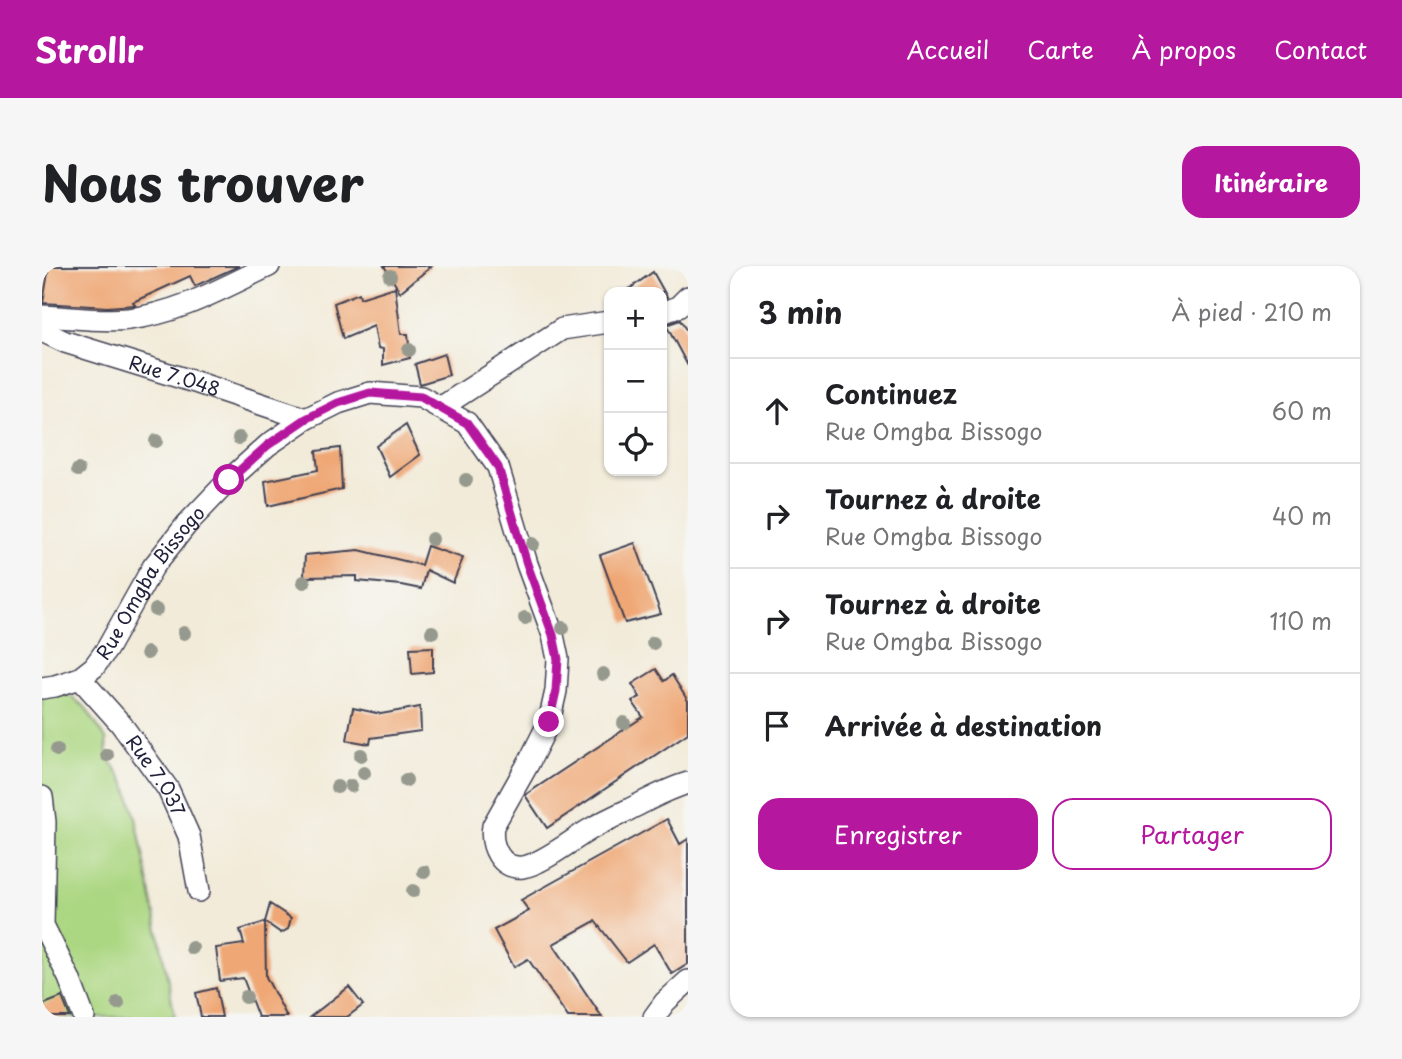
<!DOCTYPE html>
<html lang="fr">
<head>
<meta charset="utf-8">
<style>
  :root { --surface:#fff; --page:#f6f6f6; --text:#202124; --muted:#757577; --line:#e0e0e0; --accent:#b5179e }
  body { margin:0; font-family:"Playpen Sans",sans-serif; background:var(--page); color:var(--text) }
  .controls { position:absolute; right:21px; top:21px; display:grid; overflow:hidden; border-radius:14px; box-shadow:0 2px 5px #0004 }
  .controls button { width:63px; height:63px; display:grid; place-items:center; padding:0; border:0; border-bottom:2px solid var(--line); background:var(--surface); color:var(--text); font:35px sans-serif }
  .stop { position:absolute; width:21px; height:21px; margin:-16px; border:5px solid #b5179e; border-radius:50%; background:#fff }
  .stop.end { background:#b5179e; border-color:#fff; box-shadow:0 2px 7px #0008 }
  .list { margin:0; padding:0; list-style:none }
  h2 { display:flex; justify-content:space-between; align-items:center; height:91px; margin:0; padding:0 28px; font-size:30px }
  h2 small { font-size:23px; font-weight:400; color:var(--muted) }
  .list li { display:grid; grid-template-columns:46px 1fr auto; gap:21px; align-items:center; box-sizing:border-box; height:105px; padding:0 28px; border-top:2px solid var(--line) }
  .list b { display:block; font-size:26px; white-space:nowrap }
  .list p { margin:0; font-size:23px; white-space:nowrap; color:var(--muted) }
  .list em { font-size:23px; font-style:normal; color:var(--muted) }
  .actions { display:flex; gap:14px; padding:21px 28px }
  .actions a { flex:1; padding:16px 0; border:2px solid var(--accent); border-radius:21px; text-align:center; font-size:24px; color:var(--accent) }
  .actions .main { background:var(--accent); color:#fff }
  .icon { flex:none; width:38px; height:38px; fill:none; stroke:currentColor; stroke-width:2; stroke-linecap:round; stroke-linejoin:round }
  .map { position:relative; flex:none; width:646px; height:751px; overflow:hidden; border-radius:21px }
  header { display:flex; align-items:center; gap:42px; box-sizing:border-box; height:98px; padding:0 35px; background:var(--accent); color:#fff }
  header strong { font-size:33px }
  nav { display:flex; gap:38px; margin-inline-start:auto; font-size:24px }
  .intro { display:flex; align-items:center; justify-content:space-between; box-sizing:border-box; height:168px; padding:0 42px }
  h1 { margin:0; font-size:49px }
  .button { padding:18px 32px; border-radius:21px; background:var(--accent); color:#fff; font-size:24px; font-weight:700 }
  main { display:flex; gap:42px; padding:0 42px }
  aside { flex:1; background:var(--surface); border-radius:21px; box-shadow:0 2px 5px #0004 }
  .map>svg:first-child { display:block }
</style>
</head>
<body>
<header>
<strong>Strollr</strong>
<nav><a>Accueil</a><a>Carte</a><a>À propos</a><a>Contact</a></nav>
</header>
<div class="intro"><h1>Nous trouver</h1><a class="button">Itinéraire</a></div>
<main>
<div class="map">
<svg width="646" height="751" viewBox="0 0 646 751">
  <rect width="100%" height="100%" fill="#f6f6f2"/>
  <filter id="ink" filterUnits="userSpaceOnUse"><feTurbulence type="fractalNoise" baseFrequency=".0143" numOctaves="2"/><feDisplacementMap in="SourceGraphic" scale="14" xChannelSelector="R" yChannelSelector="G"/><feConvolveMatrix kernelMatrix="1 2 1 2 8 2 1 2 1" color-interpolation-filters="sRGB"/></filter>
  <filter id="wash" filterUnits="userSpaceOnUse"><feTurbulence type="fractalNoise" baseFrequency=".00686" numOctaves="4" result="noise"/><feDisplacementMap in="SourceGraphic" scale="28" xChannelSelector="R" yChannelSelector="G"/><feGaussianBlur stdDeviation="1.57" result="paint"/><feColorMatrix in="noise" values="0 0 0 0 0 0 0 0 0 0 0 0 0 0 0 0 0 1.4 0 .05"/><feComposite in="paint" operator="in"/></filter>
  <g filter="url(#wash)">
    <rect width="100%" height="100%" fill="#f2ebd9"/>
    <!-- green -->
    <path fill="#acd782" stroke="#677c5e" stroke-width="2" d="M 0,409 L 43,441 L 64,473 L 65,489 L 84,519 L 94,552 L 133,751 L 0,751 Z"/>
    <g id="blocks">
      <!-- building -->
      <g fill="#efa775">
        <path d="M 7,0 L 197,0 L 153,20 L 148,10 L 91,36 L 93,39 L 65,41 L 1,37 Z"/>
        <path d="M 342,0 L 390,0 L 358,26 Z"/>
        <path d="M 611,6 L 625,31 L 620,33 L 620,26 L 583,26 Z"/>
        <path d="M 353,21 L 359,68 L 366,68 L 368,92 L 341,99 L 341,83 L 336,82 L 332,60 L 301,73 L 292,37 L 317,27 L 318,32 Z"/>
        <path d="M 638,54 L 646,67 L 646,100 L 624,59 Z"/>
        <path d="M 402,88 L 407,109 L 378,118 L 373,98 Z"/>
        <path d="M 364,159 L 378,189 L 348,211 L 334,180 Z"/>
        <path d="M 298,182 L 300,223 L 226,240 L 223,215 L 276,204 L 274,185 Z"/>
        <path d="M 593,277 L 619,348 L 583,357 L 558,289 Z"/>
        <path d="M 385,280 L 421,292 L 411,317 L 384,304 L 379,323 L 359,319 L 315,315 L 315,310 L 262,311 L 263,289 L 317,284 L 379,299 Z"/>
        <path d="M 391,381 L 391,406 L 370,408 L 368,382 Z"/>
        <path d="M 614,403 L 622,415 L 630,409 L 646,435 L 646,467 L 505,562 L 483,529 L 601,451 L 590,435 L 598,431 L 590,418 Z"/>
        <path d="M 378,441 L 379,465 L 329,472 L 328,478 L 305,474 L 311,442 L 339,448 Z"/>
        <path d="M 625,553 L 638,578 L 646,573 L 646,698 L 630,708 L 612,678 L 585,696 L 553,655 L 511,678 L 560,751 L 526,751 L 486,693 L 472,701 L 452,664 L 487,645 L 479,634 Z"/>
        <path d="M 228,638 L 249,652 L 246,663 L 239,667 L 223,656 L 224,711 L 245,751 L 216,751 L 201,712 L 178,715 L 174,682 L 202,678 L 198,664 L 223,656 Z"/>
        <path d="M 307,721 L 321,739 L 305,751 L 268,751 Z"/>
        <path d="M 174,722 L 180,751 L 159,751 L 154,727 Z"/>
        <path d="M 20,731 L 28,751 L 0,751 L 0,739 Z"/>
      </g>
    </g>
  </g>
  <g filter="url(#ink)">
    <use href="#blocks" fill-opacity="0" stroke="#414053" stroke-width="2"/>
    <g fill="none" stroke-linecap="round" stroke-linejoin="round">
      <defs>
        <g id="minor">
          <path d="M 620,47 L 636,41 L 646,31"/>
          <path d="M 0,50 C 28,51 58,56 86,53 C 136,48 182,21 227,0"/>
          <path id="s1" d="M 0,65 L 23,76 L 156,117 L 264,153"/>
          <path d="M 398,142 L 520,63 L 567,56"/>
          <path id="s2" d="M 38,412 L 79,458 L 126,523 L 147,570 L 157,625"/>
          <path id="s3" d="M 0,422 L 13,420 L 38,412 L 52,401 L 65,383 L 111,301 L 145,258 L 187,214 L 226,179 L 264,153 L 296,137 L 328,127 L 379,131 L 425,157 L 456,201 L 485,298 L 511,369 L 516,393 L 514,425 L 507,456 L 487,496 L 451,560 C 448,579 458,604 481,601 C 500,598 530,574 547,564 C 560,556 573,550 586,544 C 606,534 625,523 646,517"/>
          <path d="M 0,531 L 3,556 L 1,659 L 27,712 L 42,751"/>
          <path d="M 612,751 L 623,736 L 646,715"/>
        </g>
      </defs>
      <!-- minor casing -->
      <use href="#minor" stroke="#414053" stroke-width="24"/>
      <!-- minor -->
      <use href="#minor" stroke="#fff" stroke-width="21"/>
    </g>
    <!-- trees -->
    <g fill="#969a8e">
      <circle cx="348" cy="10" r="7"/>
      <circle cx="367" cy="84" r="7"/>
      <circle cx="197" cy="172" r="7"/>
      <circle cx="114" cy="175" r="7"/>
      <circle cx="36" cy="204" r="7"/>
      <circle cx="424" cy="214" r="7"/>
      <circle cx="390" cy="273" r="7"/>
      <circle cx="491" cy="278" r="7"/>
      <circle cx="262" cy="316" r="7"/>
      <circle cx="114" cy="344" r="7"/>
      <circle cx="483" cy="352" r="7"/>
      <circle cx="521" cy="362" r="7"/>
      <circle cx="390" cy="366" r="7"/>
      <circle cx="142" cy="367" r="7"/>
      <circle cx="611" cy="377" r="7"/>
      <circle cx="105" cy="387" r="7"/>
      <circle cx="561" cy="408" r="7"/>
      <circle cx="582" cy="457" r="7"/>
      <circle cx="15" cy="484" r="7"/>
      <circle cx="65" cy="489" r="7"/>
      <circle cx="319" cy="489" r="7"/>
      <circle cx="322" cy="507" r="7"/>
      <circle cx="364" cy="514" r="7"/>
      <circle cx="309" cy="520" r="7"/>
      <circle cx="295" cy="521" r="7"/>
      <circle cx="382" cy="606" r="7"/>
      <circle cx="371" cy="625" r="7"/>
      <circle cx="150" cy="682" r="7"/>
      <circle cx="204" cy="731" r="7"/>
      <circle cx="76" cy="737" r="7"/>
    </g>
  </g>
  <g fill="none" stroke-linecap="round" stroke-linejoin="round" filter="url(#ink)">
    <!-- route -->
    <path stroke="#b5179e" stroke-width="9" d="M 187,214 L 226,179 L 264,153 L 296,137 L 328,127 L 379,131 L 425,157 L 456,201 L 485,298 L 511,369 L 516,393 L 514,425 L 507,456"/>
  </g>
  <g text-anchor="middle" stroke-width="6" stroke-linejoin="round" paint-order="stroke">
    <!-- street labels -->
    <g font-size="19" fill="#22223b" stroke="#f6f6f2">
      <text dy="7" stroke="none"><textPath href="#s1" startOffset="140">Rue 7.048</textPath></text>
      <text dy="7" stroke="none"><textPath href="#s3" startOffset="159">Rue Omgba Bissogo</textPath></text>
      <text dy="7" stroke="none"><textPath href="#s2" startOffset="124">Rue 7.037</textPath></text>
    </g>
  </g>
</svg>
<div class="controls">
<button>+</button>
<button>−</button>
<button><svg class="icon" aria-label="locate" viewBox="0 0 24 24"><circle cx="12" cy="12" r="6"/><path d="M12 2v4M12 18v4M2 12h4M18 12h4"/></svg></button>
</div>
<div class="stop" style="left:187px;top:214px"></div>
<div class="stop end" style="left:507px;top:456px"></div>
</div>
<aside>
<h2>3 min<small>À pied · 210 m</small></h2>
<ul class="list">
<li><svg class="icon" aria-label="ahead" viewBox="0 0 24 24"><path d="M12 20V5M6 11l6-6 6 6"/></svg><div><b>Continuez</b><p>Rue Omgba Bissogo</p></div><em>60 m</em></li>
<li><svg class="icon" aria-label="right" viewBox="0 0 24 24"><path d="M7 20v-9h11M14 6l5 5-5 5"/></svg><div><b>Tournez à droite</b><p>Rue Omgba Bissogo</p></div><em>40 m</em></li>
<li><svg class="icon" aria-label="right" viewBox="0 0 24 24"><path d="M7 20v-9h11M14 6l5 5-5 5"/></svg><div><b>Tournez à droite</b><p>Rue Omgba Bissogo</p></div><em>110 m</em></li>
<li><svg class="icon" aria-label="arrive" viewBox="0 0 24 24"><path d="M6 21V4h12l-3 4 3 4H6"/></svg><div><b>Arrivée à destination</b></div></li>
</ul>
<div class="actions"><a class="main">Enregistrer</a><a>Partager</a></div>
</aside>
</main>
</body>
</html>
